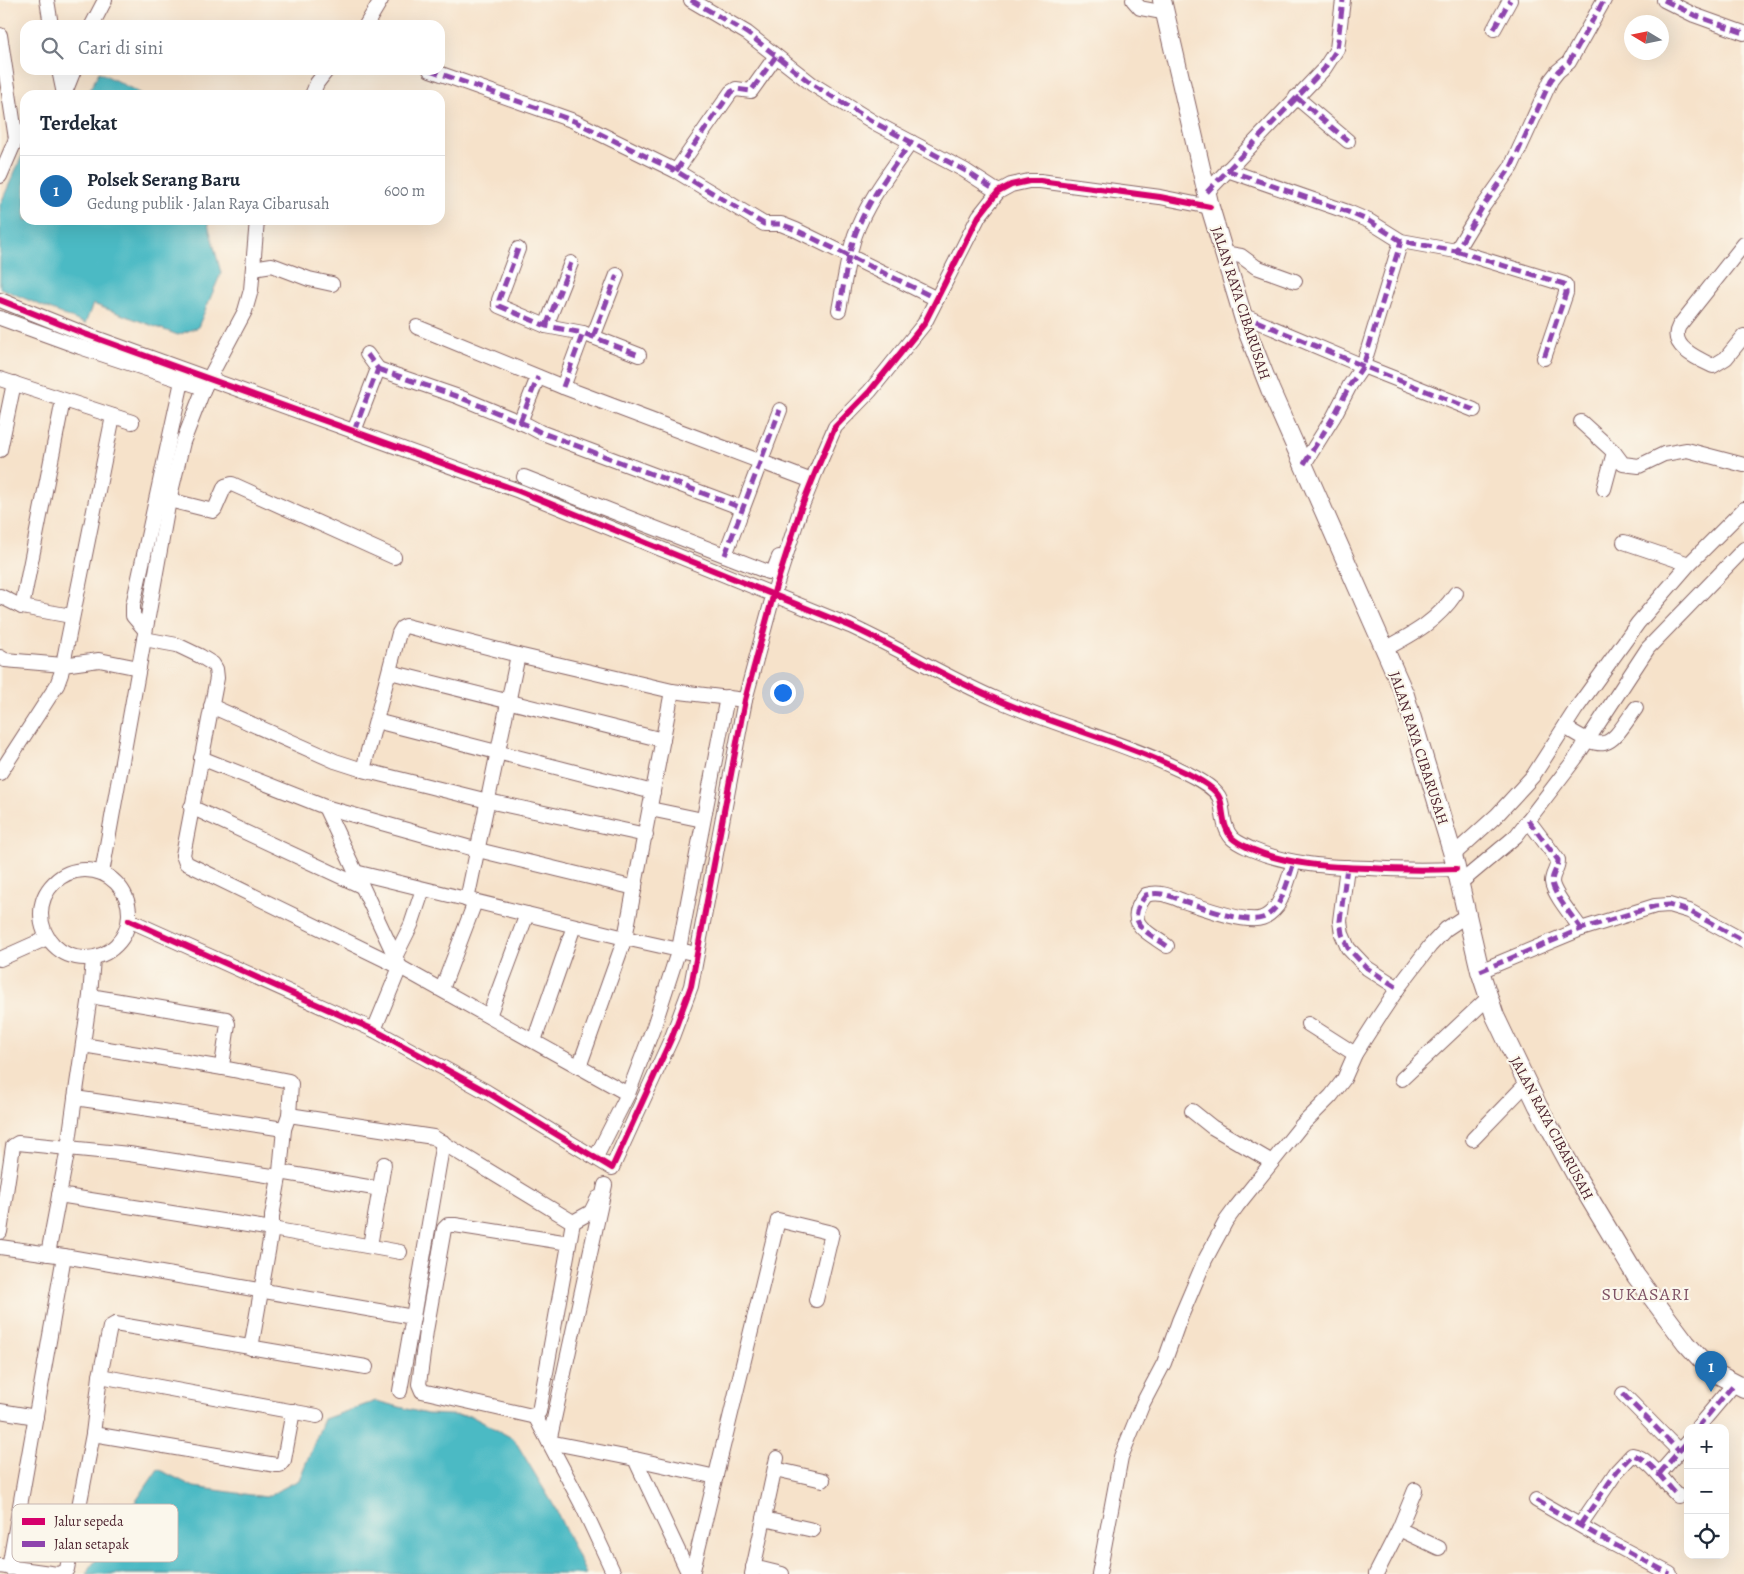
<!DOCTYPE html>
<html lang="id">
<head>
<meta charset="utf-8">
<style>
  :root { --surface:#fff; --page:#f6f6f7; --text:#1f2937; --muted:#747a83; --line:#e0e1e3; --accent:#1f6fb2 }
  body { margin:0; font-family:Alegreya,serif; background:var(--page); color:var(--text) }
  .controls { position:absolute; right:15px; bottom:15px; display:grid; overflow:hidden; border-radius:10px; box-shadow:0 5px 20px #0002 }
  .controls button { width:45px; height:45px; display:grid; place-items:center; padding:0; border:0; border-bottom:1px solid var(--line); background:var(--surface); color:var(--text); font:25px sans-serif }
  .compass { position:absolute; left:1624px; top:15px; width:45px; height:45px; border-radius:50%; background:var(--surface); box-shadow:0 5px 20px #0002; rotate:280deg }
  .you { position:absolute; left:782px; top:692px; width:18px; height:18px; margin:-12px; border:4px solid #fff; border-radius:50%; background:#1a73e8; box-shadow:0 0 0 8px #1a73e833 }
  .badge { display:grid; place-items:center; width:32px; height:32px; border-radius:50%; background:var(--accent); color:#fff; font-size:16px; font-weight:700 }
  .pin { position:absolute; translate:-50% -41px; filter:drop-shadow(0 1px 2px #0008) }
  .pin::after { content:''; position:absolute; top:26px; width:18px; height:15px; background:inherit; clip-path:polygon(0 0,100% 0,50% 100%) }
  .list { margin:0; padding:0; list-style:none }
  h2 { display:flex; justify-content:space-between; align-items:center; height:65px; margin:0; padding:0 20px; font-size:21px }
  h2 small { font-size:16px; font-weight:400; color:var(--muted) }
  .list li { display:grid; grid-template-columns:32px 1fr auto; gap:15px; align-items:center; box-sizing:border-box; height:70px; padding:0 20px; border-top:1px solid var(--line) }
  .list b { display:block; font-size:19px; white-space:nowrap }
  .list p { margin:0; font-size:16px; white-space:nowrap; color:var(--muted) }
  .list em { font-size:16px; font-style:normal; color:var(--muted) }
  .icon { flex:none; width:28px; height:28px; fill:none; stroke:currentColor; stroke-width:2; stroke-linecap:round; stroke-linejoin:round }
  .map { position:relative; flex:none; width:1744px; height:1574px; overflow:hidden }
  .search { position:absolute; background:var(--surface); box-shadow:0 5px 20px #0002; left:20px; top:20px; width:425px; height:55px; display:flex; align-items:center; gap:12px; box-sizing:border-box; padding:0 18px; border-radius:15px; color:var(--muted); font-size:19px }
  .panel { position:absolute; background:var(--surface); box-shadow:0 5px 20px #0002; left:20px; top:90px; width:425px; height:135px; border-radius:15px }
  .map>svg:first-child { display:block }
</style>
</head>
<body>
<div class="map">
<svg width="1744" height="1574" viewBox="0 0 1744 1574">
  <rect width="100%" height="100%" fill="#fbf7ec"/>
  <filter id="ink" filterUnits="userSpaceOnUse"><feTurbulence type="fractalNoise" baseFrequency=".02" numOctaves="2"/><feDisplacementMap in="SourceGraphic" scale="10" xChannelSelector="R" yChannelSelector="G"/><feConvolveMatrix kernelMatrix="1 2 1 2 8 2 1 2 1" color-interpolation-filters="sRGB"/></filter>
  <filter id="wash" filterUnits="userSpaceOnUse"><feTurbulence type="fractalNoise" baseFrequency=".0096" numOctaves="4" result="noise"/><feDisplacementMap in="SourceGraphic" scale="20" xChannelSelector="R" yChannelSelector="G"/><feGaussianBlur stdDeviation="1.12" result="paint"/><feColorMatrix in="noise" values="0 0 0 0 0 0 0 0 0 0 0 0 0 0 0 0 0 1.4 0 .05"/><feComposite in="paint" operator="in"/></filter>
  <g filter="url(#wash)">
    <rect width="100%" height="100%" fill="#f6e2ca"/>
    <!-- water -->
    <g fill="#4cbac4" stroke="#4b6c78">
      <path d="M 99,72 L 140,93 L 143,95 L 87,95 Z"/>
      <path d="M 25,149 L 25,220 L 207,220 L 221,273 L 198,327 L 178,335 L 93,304 L 85,324 L 0,288 L 0,205 Z"/>
      <path d="M 376,1401 L 427,1414 L 471,1416 L 514,1439 L 554,1506 L 586,1574 L 86,1574 L 158,1469 L 194,1487 L 266,1497 L 299,1480 L 324,1419 Z"/>
    </g>
  </g>
  <g filter="url(#ink)">
    <g fill="none" stroke-linecap="round" stroke-linejoin="round">
      <defs>
        <g id="minor">
          <path d="M 47,0 L 51,25"/>
          <path d="M 691,0 L 747,33 L 812,84 L 875,123 L 964,170 L 998,192"/>
          <path d="M 1133,0 L 1140,8 L 1166,13"/>
          <path d="M 1664,0 L 1694,15 L 1744,33"/>
          <path d="M 92,25 L 105,0"/>
          <path d="M 366,25 L 381,0"/>
          <path d="M 1494,29 L 1510,0"/>
          <path d="M 0,35 L 16,139"/>
          <path d="M 59,70 L 64,94"/>
          <path d="M 430,70 L 574,121 L 676,171 L 764,224 L 781,224 L 796,230 L 937,299"/>
          <path d="M 64,95 L 74,70"/>
          <path d="M 312,95 L 317,83 L 327,70"/>
          <path d="M 1296,97 L 1348,141"/>
          <path d="M 1227,170 L 1348,212 L 1369,221 L 1401,241 L 1456,251 L 1482,208 L 1511,167 L 1551,80 L 1558,71 L 1569,62 L 1604,0"/>
          <path d="M 676,171 L 731,92 L 736,89 L 751,91 L 776,56"/>
          <path d="M 0,176 L 16,139 L 25,130"/>
          <path d="M 1207,192 L 1324,69 L 1337,49 L 1343,0"/>
          <path d="M 1744,244 L 1679,326 C 1668,346 1698,359 1713,366 L 1726,358 L 1744,336"/>
          <path d="M 518,249 L 499,300 L 499,306 L 546,326 L 583,333"/>
          <path d="M 1456,251 L 1564,284 L 1566,286 L 1566,293 L 1544,358"/>
          <path d="M 1224,253 L 1241,256 L 1256,267 L 1295,281"/>
          <path d="M 253,268 L 272,265 L 309,279 L 332,284"/>
          <path d="M 0,300 L 85,334 L 519,491 L 850,626 C 900,649 947,678 998,700 C 1057,726 1120,741 1178,769 C 1189,774 1216,787 1220,799 C 1224,812 1222,827 1232,838 C 1237,843 1245,846 1251,849 C 1288,865 1330,867 1370,868 C 1399,870 1427,870 1456,869"/>
          <path d="M 839,310 C 844,285 847,259 855,235 C 867,201 891,171 911,142"/>
          <path d="M 1242,315 L 1363,366 L 1401,241"/>
          <path d="M 0,318 L 80,347 L 204,388"/>
          <path d="M 546,326 L 571,263"/>
          <path d="M 417,327 L 563,387 L 812,481"/>
          <path d="M 593,337 L 617,275"/>
          <path d="M 378,369 L 459,397 L 527,425 L 540,432 L 742,508"/>
          <path d="M 0,379 L 132,422"/>
          <path d="M 563,387 L 583,333 L 639,355"/>
          <path d="M 520,422 L 538,377"/>
          <path d="M 1581,422 L 1614,452 L 1623,464 L 1639,466 L 1664,454 L 1687,450 L 1744,465"/>
          <path d="M 354,431 L 378,369 L 367,354"/>
          <path d="M 0,450 L 14,383"/>
          <path d="M 1304,464 L 1334,416 L 1350,385 L 1363,366 L 1474,410"/>
          <path d="M 524,477 L 768,572 L 773,572 L 779,557"/>
          <path d="M 1604,489 L 1614,452"/>
          <path d="M 169,500 L 213,511 L 215,509 L 225,486 L 232,484 L 394,557"/>
          <path d="M 1624,542 L 1689,564"/>
          <path d="M 725,555 L 780,410"/>
          <path d="M 0,596 L 22,607 L 71,616"/>
          <path d="M 22,607 L 63,400"/>
          <path d="M 145,630 L 133,616 L 133,605 L 182,381"/>
          <path d="M 144,639 L 177,645 L 200,656 L 213,664 L 216,669 L 217,678 L 183,855 L 186,863 L 400,967 L 628,1094"/>
          <path d="M 1385,649 C 1415,633 1437,621 1456,593"/>
          <path d="M 0,657 L 5,660 L 63,665 L 99,660 L 139,668"/>
          <path d="M 390,672 L 663,740"/>
          <path d="M 211,706 L 335,761 L 363,770 L 488,801 L 646,835"/>
          <path d="M 376,721 L 653,792"/>
          <path d="M 1565,727 C 1608,755 1609,746 1636,708"/>
          <path d="M 201,758 L 325,807 L 478,850 L 635,888"/>
          <path d="M 363,770 L 399,633 L 402,628 L 406,626 L 518,655 L 672,691 L 745,700"/>
          <path d="M 0,773 L 57,685 L 61,674 L 113,416"/>
          <path d="M 191,807 L 361,886"/>
          <path d="M 325,807 L 400,967 L 374,1030"/>
          <path d="M 650,809 L 703,820"/>
          <path d="M 1528,820 L 1558,860 C 1558,869 1552,873 1552,882 C 1553,894 1574,918 1581,929"/>
          <path d="M 1453,855 L 1497,815 L 1533,776 L 1576,709 L 1638,623 L 1689,564 L 1744,509"/>
          <path d="M 1347,867 L 1340,921 L 1342,934 L 1348,948 L 1367,968 L 1398,988"/>
          <circle cx="85" cy="914" r="44"/>
          <path d="M 355,872 L 625,938 L 688,952"/>
          <path d="M 102,873 L 169,500 L 183,442 L 204,388 L 245,311 L 251,290 L 257,220"/>
          <path d="M 1460,883 L 1516,836 L 1575,759 L 1648,648 L 1744,549"/>
          <path d="M 467,900 L 518,655"/>
          <path d="M 129,920 L 374,1030 L 487,1092 L 612,1168 L 672,1037 L 691,986 L 745,700 L 775,589 L 801,508 L 816,471 L 835,427 L 870,391 L 924,324 L 979,216 L 998,192 L 1011,185 L 1029,181 L 1040,181 L 1160,197 L 1210,207"/>
          <path d="M 1167,946 C 1144,930 1124,923 1146,895 C 1160,891 1170,896 1183,901 C 1201,907 1245,924 1262,918 C 1268,916 1273,911 1277,906 C 1285,893 1289,877 1294,862"/>
          <path d="M 395,957 L 411,925 L 423,889"/>
          <path d="M 0,959 L 47,938"/>
          <path d="M 1480,971 L 1581,929 L 1655,906 L 1669,905 L 1689,911 L 1744,941"/>
          <path d="M 442,989 L 475,902"/>
          <path d="M 489,1016 L 527,914"/>
          <path d="M 1308,1024 L 1355,1054"/>
          <path d="M 534,1041 L 574,926"/>
          <path d="M 83,1045 L 223,1068"/>
          <path d="M 579,1067 L 625,938 L 672,691"/>
          <path d="M 1402,1079 L 1488,998"/>
          <path d="M 75,1098 L 90,996 L 93,958"/>
          <path d="M 1192,1111 L 1212,1127 L 1272,1162"/>
          <path d="M 289,1115 L 433,1137 L 573,1222 L 591,1212 L 598,1198"/>
          <path d="M 1473,1139 L 1527,1083"/>
          <path d="M 596,1157 L 628,1094 L 654,1026 L 679,949 L 727,697"/>
          <path d="M 280,1172 L 380,1189"/>
          <path d="M 605,1185 L 549,1442 L 635,1459 L 689,1574"/>
          <path d="M 59,1195 L 272,1229 L 272,1216 L 280,1172 L 284,1129 L 289,1115 L 291,1084 L 289,1081 L 223,1068 L 222,1066 L 228,1024 L 226,1019 L 90,996"/>
          <path d="M 0,1232 L 13,1146 L 18,1143 L 68,1148 L 75,1098 L 284,1129"/>
          <path d="M 569,1243 L 455,1225 L 448,1225 L 444,1229 L 426,1331 L 419,1384 L 422,1391 L 532,1416 L 539,1412 L 573,1222"/>
          <path d="M 370,1246 L 384,1164"/>
          <path d="M 0,1247 L 64,1256 L 413,1317 L 400,1391"/>
          <path d="M 48,1254 L 68,1148 L 129,1154 L 279,1177"/>
          <path d="M 413,1317 L 443,1142"/>
          <path d="M 251,1348 L 272,1229 L 400,1252"/>
          <path d="M 100,1376 L 317,1416"/>
          <path d="M 1623,1394 L 1679,1451"/>
          <path d="M 0,1411 L 36,1417"/>
          <path d="M 535,1416 L 581,1503 L 614,1574"/>
          <path d="M 1697,1428 L 1734,1384"/>
          <path d="M 93,1434 L 276,1465 L 280,1465 L 284,1460 L 293,1411"/>
          <path d="M 635,1459 L 716,1477"/>
          <path d="M 775,1469 L 823,1480"/>
          <path d="M 1659,1474 L 1688,1441"/>
          <path d="M 1536,1500 L 1600,1537 L 1670,1574"/>
          <path d="M 764,1519 L 813,1530"/>
          <path d="M 1580,1525 L 1617,1471 L 1632,1455 C 1649,1457 1666,1485 1678,1496"/>
          <path d="M 1399,1529 L 1439,1548"/>
          <path d="M 0,1566 L 57,1574 L 65,1572 L 67,1569 L 93,1434 L 100,1376 L 110,1327 L 115,1324 L 366,1367"/>
          <path d="M 753,1567 L 782,1574"/>
          <path d="M 9,1568 L 64,1256"/>
          <path d="M 692,1574 L 778,1220 L 832,1233 L 816,1300"/>
          <path d="M 752,1574 L 777,1458"/>
          <path d="M 1099,1574 L 1121,1457 L 1143,1403 L 1164,1363 L 1179,1321 L 1205,1260 L 1226,1221 L 1237,1206 L 1301,1126 L 1331,1096 L 1344,1079 L 1355,1054 L 1378,1018 L 1398,988 L 1430,946 L 1446,929 L 1467,915"/>
          <path d="M 1376,1574 L 1399,1529 L 1415,1490"/>
        </g>
        <path id="major" d="M 1162,0 L 1210,207 L 1248,333 L 1270,389 L 1405,695 L 1453,855 L 1480,971 L 1495,1016 L 1538,1106 L 1575,1174 L 1636,1276 L 1686,1343 L 1707,1366 L 1715,1373 L 1744,1388"/>
      </defs>
      <!-- minor casing -->
      <use href="#minor" stroke="#866363" stroke-width="16"/>
      <!-- major casing -->
      <use href="#major" stroke="#866363" stroke-width="20"/>
      <!-- minor -->
      <use href="#minor" stroke="#fff" stroke-width="14"/>
      <!-- major -->
      <use href="#major" stroke="#fff" stroke-width="18"/>
      <!-- quiet -->
      <g stroke="#8e44ad" stroke-width="5" stroke-dasharray="10 5" stroke-linecap="butt">
        <path d="M 691,0 L 747,33 L 812,84 L 875,123 L 964,170 L 998,192"/>
        <path d="M 1664,0 L 1694,15 L 1744,33"/>
        <path d="M 1494,29 L 1510,0"/>
        <path d="M 430,70 L 574,121 L 676,171 L 764,224 L 781,224 L 796,230 L 937,299"/>
        <path d="M 1296,97 L 1348,141"/>
        <path d="M 1227,170 L 1348,212 L 1369,221 L 1401,241 L 1456,251 L 1482,208 L 1511,167 L 1551,80 L 1558,71 L 1569,62 L 1604,0"/>
        <path d="M 676,171 L 731,92 L 736,89 L 751,91 L 776,56"/>
        <path d="M 1207,192 L 1324,69 L 1337,49 L 1343,0"/>
        <path d="M 518,249 L 499,300 L 499,306 L 546,326 L 583,333"/>
        <path d="M 1456,251 L 1564,284 L 1566,286 L 1566,293 L 1544,358"/>
        <path d="M 839,310 C 844,285 847,259 855,235 C 867,201 891,171 911,142"/>
        <path d="M 1242,315 L 1363,366 L 1401,241"/>
        <path d="M 546,326 L 571,263"/>
        <path d="M 593,337 L 617,275"/>
        <path d="M 378,369 L 459,397 L 527,425 L 540,432 L 742,508"/>
        <path d="M 563,387 L 583,333 L 639,355"/>
        <path d="M 520,422 L 538,377"/>
        <path d="M 354,431 L 378,369 L 367,354"/>
        <path d="M 1304,464 L 1334,416 L 1350,385 L 1363,366 L 1474,410"/>
        <path d="M 725,555 L 780,410"/>
        <path d="M 1528,820 L 1558,860 C 1558,869 1552,873 1552,882 C 1553,894 1574,918 1581,929"/>
        <path d="M 1347,867 L 1340,921 L 1342,934 L 1348,948 L 1367,968 L 1398,988"/>
        <path d="M 1167,946 C 1144,930 1124,923 1146,895 C 1160,891 1170,896 1183,901 C 1201,907 1245,924 1262,918 C 1268,916 1273,911 1277,906 C 1285,893 1289,877 1294,862"/>
        <path d="M 1480,971 L 1581,929 L 1655,906 L 1669,905 L 1689,911 L 1744,941"/>
        <path d="M 1623,1394 L 1679,1451"/>
        <path d="M 1697,1428 L 1734,1384"/>
        <path d="M 1659,1474 L 1688,1441"/>
        <path d="M 1536,1500 L 1600,1537 L 1670,1574"/>
        <path d="M 1580,1525 L 1617,1471 L 1632,1455 C 1649,1457 1666,1485 1678,1496"/>
      </g>
      <defs>
        <g id="cycleway">
          <path d="M 0,300 L 85,334 L 519,491 L 850,626 C 900,649 947,678 998,700 C 1057,726 1120,741 1178,769 C 1189,774 1216,787 1220,799 C 1224,812 1222,827 1232,838 C 1237,843 1245,846 1251,849 C 1288,865 1330,867 1370,868 C 1399,870 1427,870 1456,869"/>
          <path d="M 129,920 L 374,1030 L 487,1092 L 612,1168 L 672,1037 L 691,986 L 745,700 L 775,589 L 801,508 L 816,471 L 835,427 L 870,391 L 924,324 L 979,216 L 998,192 L 1011,185 L 1029,181 L 1040,181 L 1160,197 L 1210,207"/>
        </g>
      </defs>
      <!-- cycleway casing -->
      <use href="#cycleway" stroke="#fbf7ec" stroke-width="9"/>
      <!-- cycleway -->
      <use href="#cycleway" stroke="#d6006c" stroke-width="6"/>
    </g>
  </g>
  <g text-anchor="middle" stroke-width="4.5" stroke-linejoin="round" paint-order="stroke">
    <!-- street labels -->
    <g font-size="15" fill="#4a1f2b" stroke="#fbf7ec">
      <text transform="translate(1241 303) rotate(72)" y="5">JALAN RAYA CIBARUSAH</text>
      <text transform="translate(1419 748) rotate(72)" y="5">JALAN RAYA CIBARUSAH</text>
      <text transform="translate(1552 1128) rotate(62)" y="5">JALAN RAYA CIBARUSAH</text>
    </g>
    <!-- quarter labels -->
    <g font-size="18" letter-spacing="1" fill="#7e5265" stroke="#fbf7ec">
      <text x="1646" y="1300">SUKASARI</text>
    </g>
  </g>
  <!-- legend -->
  <rect x="12" y="1504" width="166" height="58" rx="8" fill="#fbf7ec" stroke="#c6b6b2" stroke-width="1"/>
  <rect x="22" y="1518" width="23" height="7" fill="#d6006c"/>
  <rect x="22" y="1541" width="23" height="6" fill="#8e44ad"/>
  <g font-size="14" fill="#4a1f2b">
    <text x="54" y="1526">Jalur sepeda</text>
    <text x="54" y="1549">Jalan setapak</text>
  </g>
</svg>
<div class="controls">
<button>+</button>
<button>−</button>
<button><svg class="icon" aria-label="locate" viewBox="0 0 24 24"><circle cx="12" cy="12" r="6"/><path d="M12 2v4M12 18v4M2 12h4M18 12h4"/></svg></button>
</div>
<svg class="compass" viewBox="-18 -18 36 36"><path d="M0-13l5 13h-10z" fill="#e53935"/><path d="M0 13l5-13h-10z" fill="#747a83"/></svg>
<div class="you"></div>
<div class="pin badge" style="left:1711px;top:1392px">1</div>
<div class="search"><svg class="icon" aria-label="search" viewBox="0 0 24 24"><circle cx="10" cy="10" r="6"/><path d="M15 15l6 6"/></svg>Cari di sini</div>
<section class="panel">
<h2>Terdekat<small></small></h2>
<ul class="list">
<li><span class="badge">1</span><div><b>Polsek Serang Baru</b><p>Gedung publik · Jalan Raya Cibarusah</p></div><em>600 m</em></li>
</ul>
</section>
</div>
</body>
</html>
